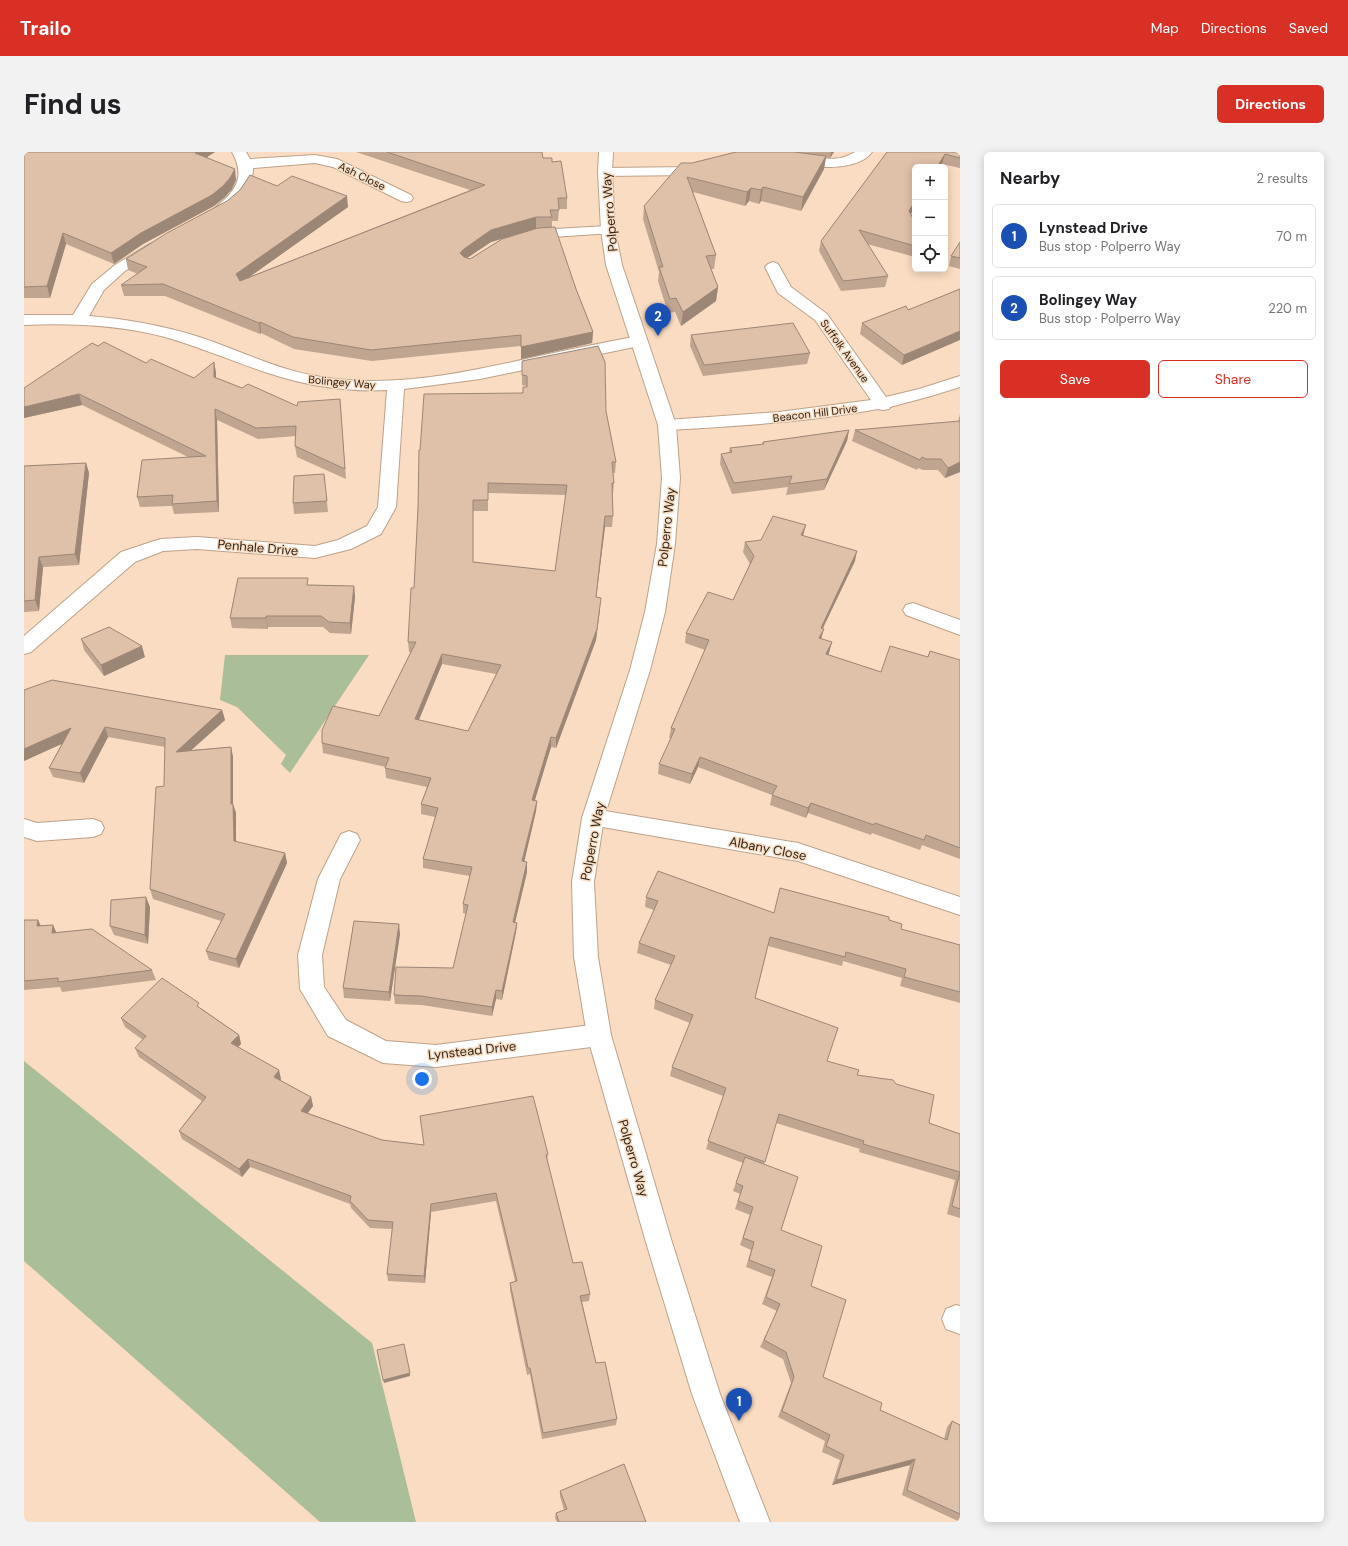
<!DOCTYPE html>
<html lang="en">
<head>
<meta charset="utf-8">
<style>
  :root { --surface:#fff; --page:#f2f2f2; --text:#202124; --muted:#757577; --line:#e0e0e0; --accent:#d93025 }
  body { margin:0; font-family:"DM Sans",sans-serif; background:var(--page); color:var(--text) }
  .controls { position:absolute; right:12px; top:12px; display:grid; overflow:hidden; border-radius:6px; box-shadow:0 2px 10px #0003 }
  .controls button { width:36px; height:36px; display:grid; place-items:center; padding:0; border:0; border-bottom:1px solid var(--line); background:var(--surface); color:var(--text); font:20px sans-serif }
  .you { position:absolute; left:398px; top:927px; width:14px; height:14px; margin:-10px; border:3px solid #fff; border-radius:50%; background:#1a73e8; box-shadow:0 0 0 6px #1a73e833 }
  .badge { display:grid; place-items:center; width:26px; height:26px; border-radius:50%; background:var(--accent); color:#fff; font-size:13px; font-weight:700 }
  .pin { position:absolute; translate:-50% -33px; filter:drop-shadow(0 1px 2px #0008) }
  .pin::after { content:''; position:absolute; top:21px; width:14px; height:12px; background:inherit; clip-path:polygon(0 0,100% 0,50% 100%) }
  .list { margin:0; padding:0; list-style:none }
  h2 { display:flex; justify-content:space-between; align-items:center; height:52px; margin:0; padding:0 16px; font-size:17px }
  h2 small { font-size:13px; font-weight:400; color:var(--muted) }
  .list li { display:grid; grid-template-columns:26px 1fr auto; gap:12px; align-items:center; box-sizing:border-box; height:64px; margin:0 8px 8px; padding:0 8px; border:1px solid var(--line); border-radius:6px }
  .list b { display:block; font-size:15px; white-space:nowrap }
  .list p { margin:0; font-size:13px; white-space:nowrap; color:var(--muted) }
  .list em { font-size:13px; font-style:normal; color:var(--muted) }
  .actions { display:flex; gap:8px; padding:12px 16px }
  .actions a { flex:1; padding:9px 0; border:1px solid var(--accent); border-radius:6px; text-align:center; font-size:14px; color:var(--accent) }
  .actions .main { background:var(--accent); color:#fff }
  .icon { flex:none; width:22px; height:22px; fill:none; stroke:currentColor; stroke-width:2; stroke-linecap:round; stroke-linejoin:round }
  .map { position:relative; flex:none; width:936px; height:1370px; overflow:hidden; border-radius:6px }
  header { display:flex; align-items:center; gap:24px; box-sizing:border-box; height:56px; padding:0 20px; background:var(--accent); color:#fff }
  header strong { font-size:19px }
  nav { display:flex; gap:22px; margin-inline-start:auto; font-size:14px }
  .intro { display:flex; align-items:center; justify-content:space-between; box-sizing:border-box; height:96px; padding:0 24px }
  h1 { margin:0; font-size:28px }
  .button { padding:10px 18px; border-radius:6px; background:var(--accent); color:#fff; font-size:14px; font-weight:700 }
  main { display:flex; gap:24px; padding:0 24px }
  aside { flex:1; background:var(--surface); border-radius:6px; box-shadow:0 2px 10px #0003 }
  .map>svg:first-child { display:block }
</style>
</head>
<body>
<header>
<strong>Trailo</strong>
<nav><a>Map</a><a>Directions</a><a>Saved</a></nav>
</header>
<div class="intro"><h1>Find us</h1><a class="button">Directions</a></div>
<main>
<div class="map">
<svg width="936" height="1370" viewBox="0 0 936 1370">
  <rect width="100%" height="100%" fill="#f9dcc1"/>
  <!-- green -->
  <g fill="#aabe99">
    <path d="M 201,503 L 345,503 L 266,621 L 257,612 L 262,603 L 213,555 L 196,548 Z"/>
    <path d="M 0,909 L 348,1191 L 392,1370 L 296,1370 L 0,1109 Z"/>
  </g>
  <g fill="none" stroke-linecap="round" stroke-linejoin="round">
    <defs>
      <g id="minor">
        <path d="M 208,0 L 222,0 L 226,7 L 291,3 L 313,7 L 387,43 L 389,46 L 387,49 L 382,50 L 377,49 L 309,15 L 291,11 L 229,16 C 230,32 211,66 192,61 L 190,58 C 193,53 197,51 201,47 C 217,32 218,18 208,0 Z"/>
        <path d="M 831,0 L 848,0 C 834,20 787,16 766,11 L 764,8 L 766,5 C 788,0 807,15 831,0 Z"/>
        <path d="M 680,12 L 685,13 L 687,16 L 685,19 L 666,23 L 581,24 L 576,23 L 574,20 L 576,17 L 581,16 L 666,15 Z"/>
        <path d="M 584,74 L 589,75 L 591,78 L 589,81 L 512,86 L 504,88 L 499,87 L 497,84 L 499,81 L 512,78 Z"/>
        <path d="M 129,91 L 134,93 L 137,96 L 134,99 L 101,119 L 80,138 L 65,164 C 101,167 137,173 172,184 C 210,196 247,215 286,223 C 364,239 444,220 520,203 C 552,196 583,190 615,184 L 621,186 L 623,189 L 621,192 L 615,194 L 456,227 L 380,237 L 372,355 L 357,382 L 327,397 L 291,406 L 173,397 L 139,399 L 111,410 L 7,500 L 0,502 L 0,484 L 97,400 L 130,389 L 137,387 L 173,385 L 291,394 L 314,388 L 343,374 L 354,355 L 363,238 C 323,240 283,234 244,221 C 210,210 176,195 141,185 C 95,173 47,171 0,173 L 0,163 L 49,163 L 68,132 L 91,113 L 124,93 Z"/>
        <path d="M 749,110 L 754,112 L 767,135 L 803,162 L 862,245 L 895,237 L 936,224 L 936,235 L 907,244 L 866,255 L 865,257 L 859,258 L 854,257 C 785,270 714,274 643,278 L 637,277 L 634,273 L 637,269 L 643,268 L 755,260 L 847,248 L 791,168 L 754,141 L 741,115 L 744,112 Z"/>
        <path d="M 889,451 L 936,468 L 936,483 L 882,463 L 879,458 L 882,453 Z"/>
        <path d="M 569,657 L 774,691 L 936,745 L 936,763 L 774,709 L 561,672 L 558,666 L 561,660 Z"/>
        <path d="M 0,667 L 13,671 L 69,667 L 77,670 L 80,676 L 77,682 L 69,685 L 13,689 L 0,685 Z"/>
        <path d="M 325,679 L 333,682 L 336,688 L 316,727 L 298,803 L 300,835 L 322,868 L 362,889 L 412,893 L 575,872 L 584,875 L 587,883 L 584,891 L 575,894 L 412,915 L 359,911 L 304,884 L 276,837 L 274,803 L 294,727 L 317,682 Z"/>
        <path d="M 932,1153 L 936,1154 L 936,1182 L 922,1177 L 918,1167 L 922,1157 Z"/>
      </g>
      <path id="tertiary" d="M 575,0 L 589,0 L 588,20 L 591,78 L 598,113 L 652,273 L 656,326 L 651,392 L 641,460 L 626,518 L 580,666 L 570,730 L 574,805 L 587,883 L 647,1087 L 696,1242 L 746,1370 L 716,1370 L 668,1242 L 621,1087 L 563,883 L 550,805 L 548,730 L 558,666 L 606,518 L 621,460 L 633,392 L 638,326 L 634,273 L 582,113 L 577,78 L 574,20 Z"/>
    </defs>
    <!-- minor casing -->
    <use href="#minor" stroke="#bda289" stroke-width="2"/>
    <!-- tertiary casing -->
    <use href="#tertiary" stroke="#bda289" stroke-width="2"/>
    <!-- minor -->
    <use href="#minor" fill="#fff" fill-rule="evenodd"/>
    <!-- tertiary -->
    <use href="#tertiary" fill="#fff" fill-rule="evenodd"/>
  </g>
  <!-- wall -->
  <g fill="#c0a591" fill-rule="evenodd">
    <path d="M 0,0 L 191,0 L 183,5 L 212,28 L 208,37 L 201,45 L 190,54 L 119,92 L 90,112 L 42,92 L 26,146 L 0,146 Z"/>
    <path d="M 332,0 L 518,0 L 519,6 L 528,10 L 543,46 L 543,57 L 535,57 L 534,69 L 528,69 L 528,75 L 569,180 L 568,191 L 497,207 L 497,194 L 348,209 L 270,197 L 237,181 L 236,182 L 141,144 L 100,144 L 97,133 L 114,122 L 104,118 L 102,107 L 253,34 L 324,55 L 225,125 L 446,38 ZM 513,76 L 446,107 L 443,106 L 467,90 Z"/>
    <path d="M 712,0 L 810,0 L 806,6 L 802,6 L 800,17 L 777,59 L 737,49 L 735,52 L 725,49 L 721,54 L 669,40 L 692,103 L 690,117 L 687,117 L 694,135 L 692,149 L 657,174 L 651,160 L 644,161 L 634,129 L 635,120 L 619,67 L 620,54 L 668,11 Z"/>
    <path d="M 863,0 L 936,0 L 936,16 L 918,12 L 887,62 L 891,70 L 891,105 L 843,92 L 864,124 L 861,135 L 817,139 L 795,99 L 797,89 Z"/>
    <path d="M 936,90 L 936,117 L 925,114 L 927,104 Z"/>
    <path d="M 936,137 L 878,213 L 836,182 L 838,171 L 884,158 Z"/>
    <path d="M 667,183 L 786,201 L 783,212 L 679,224 L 666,194 Z"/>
    <path d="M 74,194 L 122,211 L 170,226 L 190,210 L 192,221 L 192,226 L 218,236 L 273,254 L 316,247 L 322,327 L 273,305 L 271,294 L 272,284 L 234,287 L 193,268 L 195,360 L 150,362 L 148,354 L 116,355 L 113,345 L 164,305 L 58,253 L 0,266 Z"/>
    <path d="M 498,209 L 582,259 L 592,310 L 591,321 L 589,321 L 590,331 L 589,342 L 588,342 L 589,364 L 588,375 L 581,375 L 572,445 L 576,456 L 572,488 L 532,596 L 527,595 L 510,649 L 513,649 L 512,659 L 500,710 L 503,710 L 503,720 L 491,770 L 493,771 L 492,780 L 478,848 L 472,847 L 468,864 L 398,853 L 371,852 L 370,843 L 429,816 L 442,762 L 439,761 L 439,752 L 446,724 L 399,716 L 399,707 L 411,665 L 397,662 L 397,652 L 403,635 L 362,626 L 361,616 L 362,615 L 299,601 L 298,591 L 355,564 L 387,500 L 385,500 L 384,490 L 390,436 L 394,356 L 396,298 L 498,241 L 503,234 L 498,233 ZM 464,341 L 542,343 L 531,419 L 449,410 L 449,359 L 464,359 ZM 418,512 L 472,522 L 444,579 L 395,568 Z"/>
    <path d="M 936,262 L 936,320 L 921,326 L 914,318 L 899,318 L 894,316 L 893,318 L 828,289 L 831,278 L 934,270 Z"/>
    <path d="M 825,278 L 823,289 L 800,338 L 762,343 L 764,335 L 708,342 L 696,312 L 697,302 L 705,301 L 706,296 L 738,292 L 739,290 Z"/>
    <path d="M 62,311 L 65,321 L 55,413 L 19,415 L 15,459 L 0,460 L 0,314 Z"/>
    <path d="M 300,322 L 304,360 L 270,362 L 269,351 Z"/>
    <path d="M 779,384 L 831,409 L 799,476 L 797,487 L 808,490 L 804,503 L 857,520 L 904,505 L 936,508 L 936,707 L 898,693 L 896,698 L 848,681 L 847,683 L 784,661 L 782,666 L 746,653 L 748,643 L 674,615 L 666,632 L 634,622 L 635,612 L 647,586 L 645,586 L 647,576 L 681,498 L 661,491 L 662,481 L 709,448 L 726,412 L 719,400 L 721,390 Z"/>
    <path d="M 285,433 L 330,434 L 331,445 L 327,482 L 306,481 L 299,475 L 244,475 L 244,477 L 208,476 L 206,466 Z"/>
    <path d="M 57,487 L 121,505 L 80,524 L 60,498 Z"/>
    <path d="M 0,538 L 198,558 L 201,568 L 167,598 L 207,595 L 209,605 L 209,652 L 212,661 L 212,690 L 261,701 L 263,711 L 215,816 L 185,808 L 182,799 L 197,769 L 129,747 L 126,737 L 140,634 L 141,595 L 84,585 L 60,631 L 29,625 L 25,616 L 38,591 L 0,609 Z"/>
    <path d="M 622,745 L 749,761 L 865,768 L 877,777 L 936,806 L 936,851 L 876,834 L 878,826 L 819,809 L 818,814 L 744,794 L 731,846 L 803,909 L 833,923 L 905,971 L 936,982 L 936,1066 L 923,1062 L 931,1028 L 835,1000 L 836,997 L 752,971 L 740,1012 L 757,1078 L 787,1134 L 799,1225 L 856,1258 L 920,1287 L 923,1275 L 928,1269 L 936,1273 L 936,1370 L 878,1343 L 886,1313 L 808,1333 L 816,1308 L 798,1300 L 801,1289 L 754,1265 L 767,1231 L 759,1207 L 736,1195 L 753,1159 L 738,1152 L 748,1125 L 722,1115 L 727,1098 L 716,1093 L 726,1063 L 711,1057 L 716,1042 L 709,1039 L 719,1011 L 682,997 L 699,944 L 646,924 L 648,915 L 666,871 L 630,857 L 631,848 L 647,813 L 613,801 L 615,791 L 630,758 L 621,755 Z"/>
    <path d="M 126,755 L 124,792 L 90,783 L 86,774 Z"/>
    <path d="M 0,768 L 14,768 L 17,774 L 29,773 L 32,781 L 128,818 L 132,828 L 38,840 L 36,835 L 0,838 Z"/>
    <path d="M 376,782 L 366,849 L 320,846 L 319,836 Z"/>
    <path d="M 177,856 L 215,883 L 217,892 L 214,895 L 257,927 L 256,928 L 287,945 L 289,954 L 284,961 L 358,988 L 400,993 L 396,964 L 524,1002 L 523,1008 L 549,1111 L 566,1142 L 565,1149 L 558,1150 L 572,1211 L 593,1267 L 592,1273 L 518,1287 L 506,1222 L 503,1223 L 486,1138 L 486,1131 L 491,1129 L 472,1049 L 407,1060 L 401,1131 L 364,1129 L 363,1122 L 368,1077 L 346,1076 L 327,1056 L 326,1052 L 226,1015 L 218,1025 L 158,987 L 155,979 L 178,949 L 115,905 L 111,896 L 119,888 L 101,875 L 97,866 Z"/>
    <path d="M 536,1339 L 622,1370 L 533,1370 L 531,1366 L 532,1361 L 540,1358 L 536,1344 Z"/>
  </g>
  <!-- shaded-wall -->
  <g fill="#9c8676">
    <path d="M 172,0 L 191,0 L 173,11 L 171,1 Z"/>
    <path d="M 807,0 L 810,0 L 806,6 Z"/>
    <path d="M 921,2 L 918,12 L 917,15 L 913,15 Z"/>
    <path d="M 802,4 L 800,17 L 777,59 L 779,45 Z"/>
    <path d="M 211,17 L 212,28 L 208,37 L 201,45 L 190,54 L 119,92 L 90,112 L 87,101 Z"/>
    <path d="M 739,35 L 737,49 L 735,52 L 737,38 Z"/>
    <path d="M 727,36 L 725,49 L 721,54 L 723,40 Z"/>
    <path d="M 323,44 L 324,55 L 214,133 L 212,122 Z"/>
    <path d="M 891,49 L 891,55 L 882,69 L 885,59 Z"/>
    <path d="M 512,65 L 512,77 L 467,90 L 440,108 L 436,101 L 440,97 L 467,78 Z"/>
    <path d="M 39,81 L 42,92 L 26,146 L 23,134 Z"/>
    <path d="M 694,135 L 692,149 L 657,174 L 659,160 Z"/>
    <path d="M 236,170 L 237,181 L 236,182 L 235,171 Z"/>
    <path d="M 936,179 L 936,188 L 878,213 L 880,203 Z"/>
    <path d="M 569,180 L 568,191 L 497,207 L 497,195 Z"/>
    <path d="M 190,210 L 192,221 L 192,236 L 190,225 Z"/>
    <path d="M 55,242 L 58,253 L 0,266 L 0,255 Z"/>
    <path d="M 191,257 L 193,268 L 195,360 L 193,349 Z"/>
    <path d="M 825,278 L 823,289 L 800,338 L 803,327 Z"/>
    <path d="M 936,310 L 936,320 L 921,326 L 924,316 Z"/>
    <path d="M 62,311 L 65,321 L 55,413 L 51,402 Z"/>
    <path d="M 581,364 L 581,375 L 571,455 L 572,445 Z"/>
    <path d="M 782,373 L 779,384 L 777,383 Z"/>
    <path d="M 833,399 L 831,409 L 794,486 L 797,476 Z"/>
    <path d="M 15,405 L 19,415 L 15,459 L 11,448 Z"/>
    <path d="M 330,434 L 331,445 L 327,482 L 326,471 Z"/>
    <path d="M 576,456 L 572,488 L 532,596 L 532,586 Z"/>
    <path d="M 242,464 L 244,475 L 244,477 L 242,466 Z"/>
    <path d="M 800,477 L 797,487 L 795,486 Z"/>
    <path d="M 808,490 L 805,501 L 800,513 L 802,502 Z"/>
    <path d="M 118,494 L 121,505 L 80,524 L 77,513 Z"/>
    <path d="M 418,502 L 418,512 L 391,577 L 391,567 Z"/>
    <path d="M 198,558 L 201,568 L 154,610 L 152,600 Z"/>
    <path d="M 81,575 L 84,585 L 60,631 L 56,621 Z"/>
    <path d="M 47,576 L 51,586 L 0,609 L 0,597 Z"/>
    <path d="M 527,585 L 527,595 L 508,658 L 508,648 Z"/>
    <path d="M 207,595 L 209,605 L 209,662 L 207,652 Z"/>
    <path d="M 676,605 L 674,615 L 666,632 L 668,622 Z"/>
    <path d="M 513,649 L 512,659 L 498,719 L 498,709 Z"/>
    <path d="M 787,651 L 784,661 L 782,666 L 784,656 Z"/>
    <path d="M 209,652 L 212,661 L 212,699 L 210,689 Z"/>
    <path d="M 261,701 L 263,711 L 215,816 L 212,807 Z"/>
    <path d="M 503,710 L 503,720 L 489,779 L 489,770 Z"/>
    <path d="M 122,745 L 126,755 L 124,792 L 121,783 Z"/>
    <path d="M 14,768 L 18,777 L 13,774 Z"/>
    <path d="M 493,771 L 492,780 L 478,848 L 478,839 Z"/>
    <path d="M 375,772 L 376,782 L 366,849 L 365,840 Z"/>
    <path d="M 29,773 L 33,782 L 28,781 Z"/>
    <path d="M 472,838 L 472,847 L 468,864 L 468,855 Z"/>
    <path d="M 215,883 L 217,892 L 209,900 L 207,891 Z"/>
    <path d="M 255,918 L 257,927 L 252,934 L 250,925 Z"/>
    <path d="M 287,945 L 289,954 L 279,967 L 277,959 Z"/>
    <path d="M 224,1007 L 226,1015 L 218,1025 L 215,1017 Z"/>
    <path d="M 407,1052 L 407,1060 L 401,1131 L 400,1124 Z"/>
    <path d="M 386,1221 L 386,1224 L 360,1231 L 359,1228 Z"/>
    <path d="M 891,1307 L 886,1313 L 808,1333 L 812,1328 Z"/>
  </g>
  <!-- building -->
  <g fill="#dfc0a9" stroke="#9c8676" fill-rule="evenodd">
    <path d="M 0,0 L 172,0 L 171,1 L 211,17 L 206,26 L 199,34 L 188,43 L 117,81 L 87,101 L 39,81 L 23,134 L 0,135 Z"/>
    <path d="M 363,0 L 518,0 L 519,6 L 528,6 L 528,10 L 537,9 L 543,46 L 534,46 L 535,58 L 526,58 L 528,65 L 512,65 L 467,78 L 440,97 L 436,101 L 440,105 L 446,107 L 478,87 L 514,76 L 531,75 L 552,137 L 569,180 L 497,195 L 497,183 L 347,198 L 269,185 L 236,170 L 235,171 L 139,132 L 97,133 L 123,115 L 102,107 L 143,81 L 203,49 L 216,38 L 226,23 L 253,34 L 268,24 L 323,44 L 212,122 L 216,129 L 461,33 Z"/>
    <path d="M 712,0 L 770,0 L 802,4 L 779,45 L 739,35 L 737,38 L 727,36 L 723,40 L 663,25 L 692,103 L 682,104 L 694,135 L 659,160 L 652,146 L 646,147 L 635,115 L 639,115 L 620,54 L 657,11 L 668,11 Z"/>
    <path d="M 863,0 L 936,0 L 936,6 L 921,2 L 913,15 L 891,15 L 891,49 L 885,59 L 891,70 L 891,94 L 835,78 L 864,124 L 819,129 L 797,89 Z"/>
    <path d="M 936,90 L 936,106 L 927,104 Z"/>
    <path d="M 936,137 L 936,179 L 880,203 L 838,171 L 882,154 L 884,158 Z"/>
    <path d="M 769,171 L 786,201 L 680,213 L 667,183 Z"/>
    <path d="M 80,190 L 122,211 L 127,207 L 170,226 L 190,210 L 190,225 L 218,236 L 224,232 L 273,254 L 274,250 L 316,247 L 321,317 L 271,294 L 272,274 L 232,276 L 191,257 L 193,349 L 148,352 L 149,343 L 113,345 L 118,308 L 182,304 L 55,242 L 0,255 L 0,236 L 68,191 L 74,194 Z"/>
    <path d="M 574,194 L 581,210 L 582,259 L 592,310 L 588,310 L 590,331 L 588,331 L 589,364 L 581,364 L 572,445 L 577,446 L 573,477 L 532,586 L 527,585 L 508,648 L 513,649 L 498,709 L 503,710 L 489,770 L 493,771 L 478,839 L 472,838 L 468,855 L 397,844 L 370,843 L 372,815 L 429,816 L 444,753 L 439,752 L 448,715 L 399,707 L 414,656 L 397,652 L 407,626 L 361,616 L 365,606 L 298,591 L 298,578 L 309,554 L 355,564 L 392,490 L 384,490 L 387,436 L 390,436 L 394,356 L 395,298 L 396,298 L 400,242 L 499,241 L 499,235 L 503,235 L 503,224 L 498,223 L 498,209 ZM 464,331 L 543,333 L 531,419 L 449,410 L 449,348 L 464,348 ZM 418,502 L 477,513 L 444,579 L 391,567 Z"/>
    <path d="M 936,269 L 936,310 L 924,316 L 917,307 L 902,307 L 898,305 L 896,308 L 831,278 Z"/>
    <path d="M 825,278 L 803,327 L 765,332 L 768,324 L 710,331 L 697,302 L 708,300 L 706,296 L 740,292 L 739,290 Z"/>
    <path d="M 62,311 L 51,402 L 15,405 L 11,448 L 0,449 L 0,314 Z"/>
    <path d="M 300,322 L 303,349 L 269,351 L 270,324 Z"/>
    <path d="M 749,364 L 782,373 L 777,383 L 833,399 L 797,476 L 800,477 L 795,486 L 808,490 L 802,502 L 857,520 L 866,494 L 904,505 L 906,499 L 936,508 L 936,696 L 902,683 L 900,688 L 851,671 L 850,673 L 787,651 L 784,656 L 748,643 L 753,634 L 676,605 L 668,622 L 635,612 L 651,577 L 647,576 L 685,488 L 662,481 L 684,440 L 709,448 L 730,404 L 721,390 L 737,388 Z"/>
    <path d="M 214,426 L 284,426 L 283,433 L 330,434 L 326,471 L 305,470 L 297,464 L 242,464 L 242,466 L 206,466 Z"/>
    <path d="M 85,475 L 118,494 L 77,513 L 57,487 Z"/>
    <path d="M 28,528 L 198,558 L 152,600 L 207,595 L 207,652 L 209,652 L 210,689 L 261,701 L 212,807 L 182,799 L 201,762 L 126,737 L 132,635 L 140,634 L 141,586 L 81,575 L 56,621 L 25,616 L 47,576 L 0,597 L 0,538 Z"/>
    <path d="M 634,719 L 750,761 L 756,736 L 865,765 L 865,768 L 878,772 L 877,777 L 936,793 L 936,840 L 880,825 L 882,817 L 822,800 L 821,805 L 746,785 L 731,846 L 814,876 L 803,909 L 835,918 L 833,923 L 869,928 L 872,932 L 910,943 L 905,971 L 936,982 L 936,1057 L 928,1054 L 936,1020 L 839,992 L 840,989 L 755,962 L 741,1010 L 684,989 L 702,936 L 648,915 L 669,863 L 631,848 L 651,804 L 615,791 L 634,749 L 622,745 Z"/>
    <path d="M 122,745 L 121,783 L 86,774 L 87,748 Z"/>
    <path d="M 0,768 L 14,768 L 13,774 L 29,773 L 28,781 L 68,777 L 128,818 L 34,830 L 34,826 L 0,829 Z"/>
    <path d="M 330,769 L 375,772 L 365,840 L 319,836 Z"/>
    <path d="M 138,826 L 175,851 L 173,854 L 215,883 L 207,891 L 255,918 L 250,925 L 287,945 L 277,959 L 358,988 L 400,993 L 396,964 L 509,944 L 524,1002 L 522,1003 L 549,1111 L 558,1110 L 566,1142 L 556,1144 L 572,1211 L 581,1210 L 593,1267 L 519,1281 L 506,1216 L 504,1216 L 486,1131 L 493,1129 L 472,1041 L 407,1052 L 400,1124 L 363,1122 L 369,1070 L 344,1068 L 326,1049 L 327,1044 L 224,1007 L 215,1017 L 155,979 L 182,945 L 111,896 L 122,884 L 97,866 Z"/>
    <path d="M 721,1005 L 774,1025 L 757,1078 L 798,1094 L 787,1134 L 822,1148 L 799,1225 L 858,1251 L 856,1258 L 923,1288 L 928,1269 L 936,1273 L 936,1362 L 883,1338 L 891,1307 L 812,1328 L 820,1303 L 802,1294 L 806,1283 L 758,1259 L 770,1225 L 762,1200 L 740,1188 L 756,1152 L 742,1145 L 751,1118 L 725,1108 L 730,1090 L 719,1086 L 729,1055 L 714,1049 L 719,1034 L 712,1031 Z"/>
    <path d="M 380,1192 L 386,1221 L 359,1228 L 353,1198 Z"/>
    <path d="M 600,1312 L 622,1370 L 535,1370 L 532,1361 L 543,1357 L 536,1339 Z"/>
  </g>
  <g text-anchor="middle" stroke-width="3" stroke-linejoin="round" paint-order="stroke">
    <!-- far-street labels -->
    <g font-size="11" fill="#2f251b" stroke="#f9dcc1">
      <text transform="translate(338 24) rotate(26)" y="4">Ash Close</text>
      <text transform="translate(821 199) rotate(54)" y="4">Suffolk Avenue</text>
      <text transform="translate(318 230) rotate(5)" y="4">Bolingey Way</text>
      <text transform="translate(791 261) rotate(-7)" y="4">Beacon Hill Drive</text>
    </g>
    <!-- street labels -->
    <g font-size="13" fill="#2f251b" stroke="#f9dcc1">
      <text transform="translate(585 60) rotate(-95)" y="5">Polperro Way</text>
      <text transform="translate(642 375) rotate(-84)" y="5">Polperro Way</text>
      <text transform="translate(234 395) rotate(5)" y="5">Penhale Drive</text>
      <text transform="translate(568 689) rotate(-79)" y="5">Polperro Way</text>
      <text transform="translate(744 696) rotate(11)" y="5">Albany Close</text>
      <text transform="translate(448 898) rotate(-6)" y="5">Lynstead Drive</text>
      <text transform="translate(610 1006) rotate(74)" y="5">Polperro Way</text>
    </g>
  </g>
</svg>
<div class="controls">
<button>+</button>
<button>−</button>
<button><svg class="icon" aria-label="locate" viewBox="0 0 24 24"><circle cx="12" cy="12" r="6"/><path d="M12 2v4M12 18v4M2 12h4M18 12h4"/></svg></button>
</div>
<div class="you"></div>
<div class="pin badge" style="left:715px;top:1269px;background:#1a4fb4">1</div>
<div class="pin badge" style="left:634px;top:184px;background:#1a4fb4">2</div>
</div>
<aside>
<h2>Nearby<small>2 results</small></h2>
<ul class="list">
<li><span class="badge" style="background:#1a4fb4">1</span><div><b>Lynstead Drive</b><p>Bus stop · Polperro Way</p></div><em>70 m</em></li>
<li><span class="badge" style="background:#1a4fb4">2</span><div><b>Bolingey Way</b><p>Bus stop · Polperro Way</p></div><em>220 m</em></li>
</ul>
<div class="actions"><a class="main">Save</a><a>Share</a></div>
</aside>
</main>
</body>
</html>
